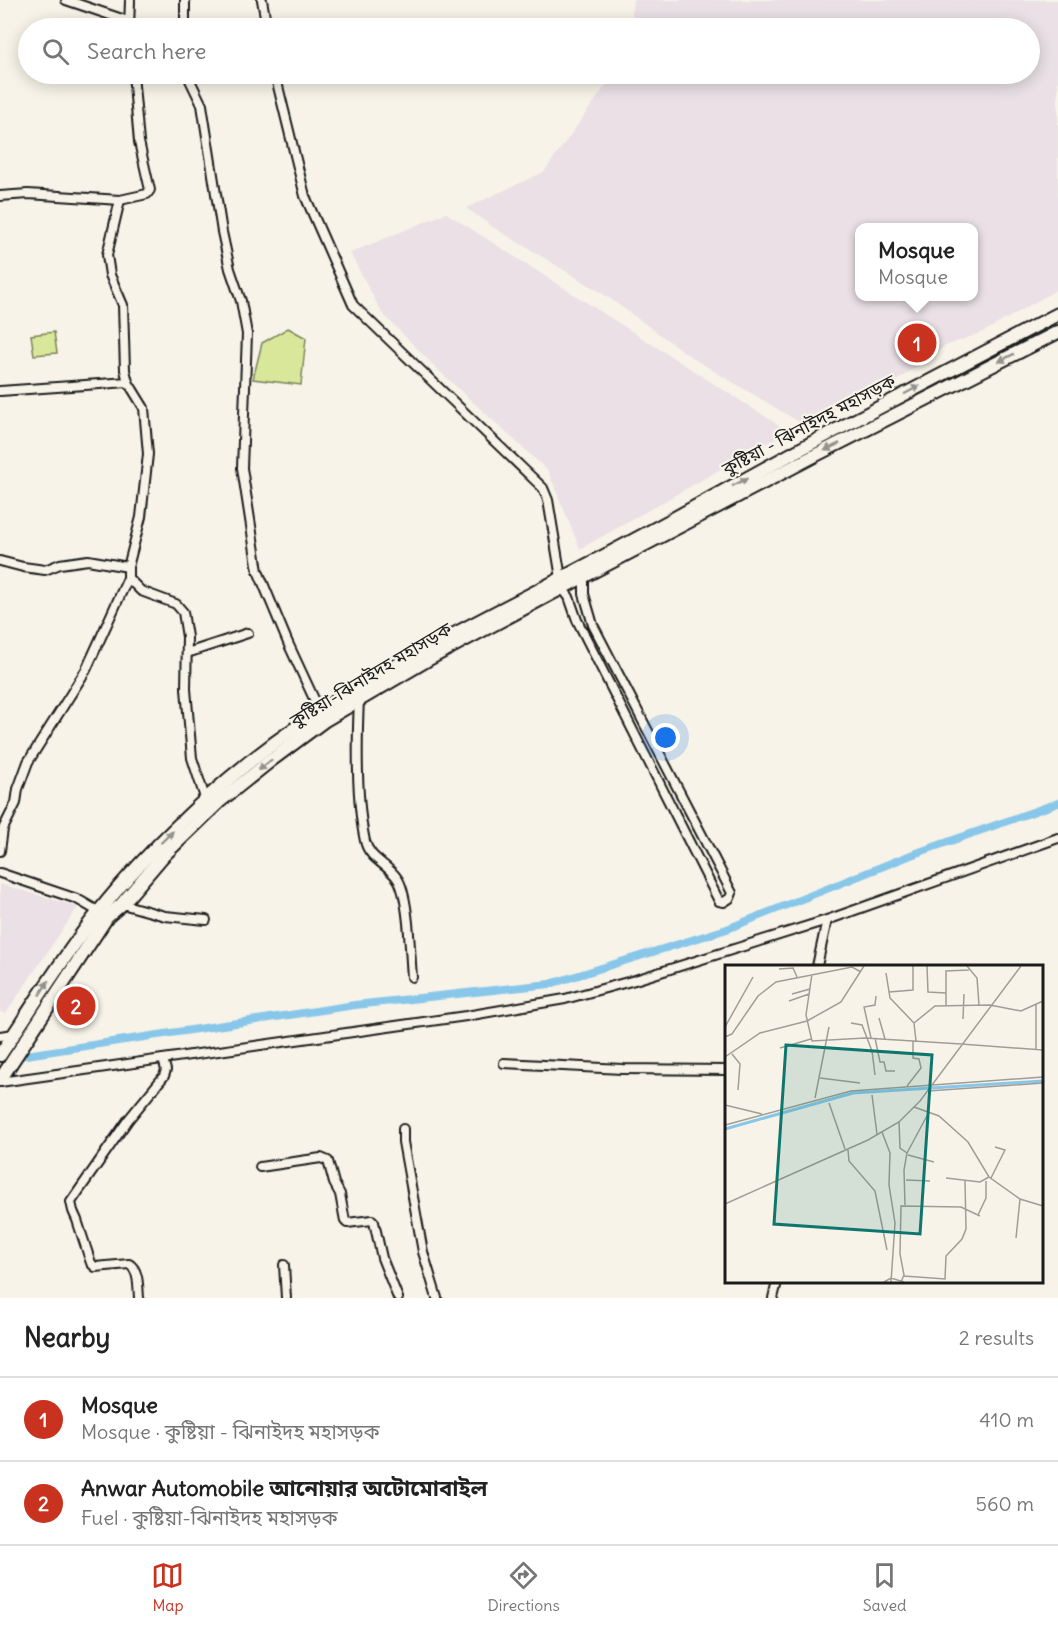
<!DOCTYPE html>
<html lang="en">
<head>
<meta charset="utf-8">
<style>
  :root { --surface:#fff; --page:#f2f2f2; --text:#222; --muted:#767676; --line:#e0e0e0; --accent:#c8321e }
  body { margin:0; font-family:Delius,"Noto Sans Bengali",sans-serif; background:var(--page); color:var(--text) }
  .you { position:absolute; left:666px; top:738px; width:21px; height:21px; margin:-15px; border:4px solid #fff; border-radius:50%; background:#1a73e8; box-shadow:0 0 0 9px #1a73e833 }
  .badge { display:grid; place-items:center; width:39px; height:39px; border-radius:50%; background:var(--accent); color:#fff; font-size:20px; font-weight:700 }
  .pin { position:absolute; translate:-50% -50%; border:3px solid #fff; box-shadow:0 2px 6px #0006 }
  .popup { position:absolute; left:855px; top:223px; width:123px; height:78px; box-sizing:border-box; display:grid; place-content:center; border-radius:12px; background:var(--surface); filter:drop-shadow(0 2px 4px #0005); font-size:20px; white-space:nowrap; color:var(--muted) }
  .popup b { font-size:22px; color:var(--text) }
  .popup::after { content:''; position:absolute; left:50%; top:100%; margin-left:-12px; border:12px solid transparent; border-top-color:var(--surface) }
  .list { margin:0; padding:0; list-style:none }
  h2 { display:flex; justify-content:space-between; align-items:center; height:78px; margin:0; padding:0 24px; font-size:26px }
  h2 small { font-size:20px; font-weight:400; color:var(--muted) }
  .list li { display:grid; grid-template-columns:39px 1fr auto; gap:18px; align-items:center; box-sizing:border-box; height:84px; padding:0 24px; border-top:2px solid var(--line) }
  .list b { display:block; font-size:22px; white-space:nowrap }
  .list p { margin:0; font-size:20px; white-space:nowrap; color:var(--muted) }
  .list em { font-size:20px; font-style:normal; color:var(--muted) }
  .icon { flex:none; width:33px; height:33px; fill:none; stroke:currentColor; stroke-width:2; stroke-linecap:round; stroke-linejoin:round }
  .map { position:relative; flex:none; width:1058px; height:1298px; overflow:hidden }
  .search { position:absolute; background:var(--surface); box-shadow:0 3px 15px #0003; left:18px; right:18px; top:18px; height:66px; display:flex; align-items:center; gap:15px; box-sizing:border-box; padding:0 21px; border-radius:33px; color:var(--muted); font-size:22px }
  .sheet { height:246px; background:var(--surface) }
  nav { display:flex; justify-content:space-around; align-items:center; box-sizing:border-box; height:84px; border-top:2px solid var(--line); background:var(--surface); font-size:16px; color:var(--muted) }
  nav a { display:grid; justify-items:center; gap:3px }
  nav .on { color:var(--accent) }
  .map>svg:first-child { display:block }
</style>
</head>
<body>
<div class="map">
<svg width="1058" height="1298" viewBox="0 0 1058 1298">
  <rect width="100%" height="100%" fill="#f7f3e8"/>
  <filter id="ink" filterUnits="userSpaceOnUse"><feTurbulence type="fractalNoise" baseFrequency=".0167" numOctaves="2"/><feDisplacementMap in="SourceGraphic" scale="12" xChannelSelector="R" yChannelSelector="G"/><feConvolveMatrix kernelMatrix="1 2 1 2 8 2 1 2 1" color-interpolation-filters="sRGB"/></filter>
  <g filter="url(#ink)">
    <!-- built -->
    <g fill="#eae0e5" fill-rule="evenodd">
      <path d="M 633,0 L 1058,0 L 1058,289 L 985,331 L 943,347 L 895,382 L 801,423 L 694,359 L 602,293 L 493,227 L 466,208 L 544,172 L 614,74 L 1030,74 L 1030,28 L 631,28 ZM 860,228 L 974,228 L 974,296 L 860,296 Z"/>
      <path d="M 446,213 L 788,431 L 580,549 L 548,471 L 437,369 L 382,313 L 350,253 Z"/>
      <path d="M 0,884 L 78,907 L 6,1013 L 0,1012 Z"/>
    </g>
    <!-- green -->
    <g fill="#d9e79a" stroke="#7a825b" stroke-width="1.5">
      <path d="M 288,328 L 306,338 L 301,385 L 253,379 L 262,343 Z"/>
      <path d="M 54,332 L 57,353 L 34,355 L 31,335 Z"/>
    </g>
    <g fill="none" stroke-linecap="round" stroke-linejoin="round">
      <!-- canal -->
      <path stroke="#88c7e9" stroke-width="8" d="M 0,1059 L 355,1005 L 550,984 L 727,929 L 911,855 L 1058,803"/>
      <defs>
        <g id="minor">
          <path d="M 66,0 L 128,21"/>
          <path d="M 262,0 L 267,28"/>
          <path d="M 129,28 L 130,0"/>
          <path d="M 185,28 L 185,0"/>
          <path d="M 187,74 L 202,105 L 222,232 L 230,269 L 241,301 L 247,334 L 242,468 L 258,571 L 288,643 L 321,714"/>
          <path d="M 275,74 L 305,196 L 353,305 L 543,488 L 548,500 L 561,578"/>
          <path d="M 0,196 L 28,194 L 120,200 L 147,194 L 150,190 L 139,142 L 133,74"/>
          <path d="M 120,200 L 107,255 L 110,275 L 123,305 L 125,370 L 128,382 L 144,408 L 148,454 L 141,517 L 128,567 L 128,578 L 141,591 L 176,604 L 183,612 L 187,637 L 186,689 L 192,758 L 206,801"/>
          <path d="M 0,391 L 128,382"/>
          <path d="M 0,561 L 23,567 L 45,570 L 60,564 L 88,560 L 128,567"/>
          <path d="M 562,588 L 569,597 L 577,620 L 719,901 L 724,902 L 730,898 L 732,893 L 593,625 L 584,594 L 584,576"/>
          <path d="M 187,653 L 248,633"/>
          <path d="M 359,699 C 357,742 356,800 365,841 C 369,859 387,864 397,878 C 409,894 410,955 412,977"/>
          <path d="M 0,851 L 3,829 L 16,803 L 18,789 L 28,762 L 86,670 L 128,578"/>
          <path d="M 0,873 L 77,899 L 101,913"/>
          <path d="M 122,904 L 165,916 L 206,920"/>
          <path d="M 817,966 L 827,920"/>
          <path d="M 0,1036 L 14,1034"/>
          <path d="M 504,1063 L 622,1069 L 726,1070"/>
          <path d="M 0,1082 L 466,1016 L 565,999 L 635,980 L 827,920 L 1058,838"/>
          <path d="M 403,1129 L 403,1142 L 423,1252 L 437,1298"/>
          <path d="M 260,1167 L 321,1158 L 328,1161 L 334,1183 L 340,1194 L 345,1221 L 347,1223 L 372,1220 L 374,1222 L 382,1258 L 398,1298"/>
          <path d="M 284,1265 L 286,1298"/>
          <path d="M 139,1298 C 138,1286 139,1270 129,1264 L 95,1267 L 91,1263 L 77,1220 L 73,1211 L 71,1202 L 128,1120 L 164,1076 L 166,1070 L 163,1059"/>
          <path d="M 773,1298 L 777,1282"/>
        </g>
        <g id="trunk">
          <path d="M 0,1055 C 32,1008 61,959 97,914 C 129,873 168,834 206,799 C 315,698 451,637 581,568 C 661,527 739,482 819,439 C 898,397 979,356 1058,314"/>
          <path d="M 0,1080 L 107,917 L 122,904 L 162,857 L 220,801 L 270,761 L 325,720 L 427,660 L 579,579 L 814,456 L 1058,332"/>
        </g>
      </defs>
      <!-- minor casing -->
      <use href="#minor" stroke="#1c1c1c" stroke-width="12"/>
      <!-- trunk casing -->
      <use href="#trunk" stroke="#1c1c1c" stroke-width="16"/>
      <!-- minor -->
      <use href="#minor" stroke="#f7f3e8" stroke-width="8"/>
      <!-- trunk -->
      <use href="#trunk" stroke="#f7f3e8" stroke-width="12"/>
    </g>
    <!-- one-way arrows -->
    <defs><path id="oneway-solid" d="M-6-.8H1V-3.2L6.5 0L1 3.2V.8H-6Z" transform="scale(1.5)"/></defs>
    <g fill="#94928c">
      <use href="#oneway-solid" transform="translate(1006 358) rotate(153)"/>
      <use href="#oneway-solid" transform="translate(912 390) rotate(-28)"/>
      <use href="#oneway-solid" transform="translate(832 447) rotate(154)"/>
      <use href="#oneway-solid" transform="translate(740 482) rotate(-28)"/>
      <use href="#oneway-solid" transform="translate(265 765) rotate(141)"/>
      <use href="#oneway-solid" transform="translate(167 837) rotate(-44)"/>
      <use href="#oneway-solid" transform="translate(44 988) rotate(-57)"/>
    </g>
  </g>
  <g text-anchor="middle" stroke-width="4.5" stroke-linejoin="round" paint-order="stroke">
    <!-- street labels -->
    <g font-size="18" fill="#1c1c1c" stroke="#f7f3e8">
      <text transform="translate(809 425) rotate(-28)" y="6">কুষ্টিয়া - ঝিনাইদহ মহাসড়ক</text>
      <text transform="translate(371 675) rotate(-31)" y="6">কুষ্টিয়া-ঝিনাইদহ মহাসড়ক</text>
    </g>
  </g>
  <!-- overview -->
  <g transform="translate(725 965)">
    <rect width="318" height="318" fill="#f7f3e8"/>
    <path fill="none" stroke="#88c7e9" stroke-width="3" d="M 0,164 L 128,128 L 318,116"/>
    <path fill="none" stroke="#9f9d96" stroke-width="1.5" d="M 202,1 L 203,27 L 221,28M 242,1 L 252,13 L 254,40M 54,4 L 68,3 L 72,12M 161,8 L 165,33 L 189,58 L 191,76M 87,9 L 81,50 L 87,76 L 140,73 L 236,79M 164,27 L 188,25 L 188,1M 67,29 L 85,24M 64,36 L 84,29M 221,40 L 221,6 L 244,5M 154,53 L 160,74M 238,54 L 239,29M 126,58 L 137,60 L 147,86 L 150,110M 189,58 L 210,41 L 265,40 L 296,46 L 318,36M 0,62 L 28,12M 0,72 L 7,69 L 33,31 L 51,17 L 127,2 L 136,7M 146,73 L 139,42 L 150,40 L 151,31M 150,73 L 155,97 L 159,97 L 161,106 L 170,106M 236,79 L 318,85M 55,83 L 86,74M 311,84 L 311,40M 7,89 L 15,99 L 13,125M 0,92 L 35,68 L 82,56 L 116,37 L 139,1M 95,113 L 135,118M 182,121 L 196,103 L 194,94 L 188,93 L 188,76M 203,126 L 318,118M 147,130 L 152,169M 90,133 L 104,62M 104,138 L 120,184M 0,140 L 37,149M 189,142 L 214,151 L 243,177 L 264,212 L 295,234 L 318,241M 174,156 L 175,183 L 182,188 L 179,205 L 180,240M 0,160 L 126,126 L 318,112M 157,167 L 165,188 L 164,220 L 170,258 L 166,317M 123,185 L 124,196 L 150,226 L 162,285M 182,188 L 203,149M 183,190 L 209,197M 221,213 L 255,217 L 264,212M 266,213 L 280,185 L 270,182M 181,215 L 205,216M 0,239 L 143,175 L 174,157 L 195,136 L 296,1M 253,250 L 261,233 L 261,216M 291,273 L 295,234M 179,311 L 220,314 L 221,291 L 237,274 L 241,264 L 240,216M 159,317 L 166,313 L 179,317M 176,317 L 179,310 L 175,289 L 176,241 L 236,242 L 255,251"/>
    <path fill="#0f766e" fill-opacity="0.15" stroke="#0f766e" stroke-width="3" d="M 61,80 L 207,90 L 195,269 L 49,259 Z"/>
    <rect width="318" height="318" fill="none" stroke="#1c1c1c" stroke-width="3"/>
  </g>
</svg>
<div class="you"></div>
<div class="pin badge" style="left:917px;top:343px">1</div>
<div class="popup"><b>Mosque</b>Mosque</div>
<div class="pin badge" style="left:76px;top:1006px">2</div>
<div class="search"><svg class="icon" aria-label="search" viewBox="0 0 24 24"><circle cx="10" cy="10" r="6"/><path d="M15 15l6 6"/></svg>Search here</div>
</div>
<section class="sheet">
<h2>Nearby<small>2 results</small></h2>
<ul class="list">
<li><span class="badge">1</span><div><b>Mosque</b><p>Mosque · কুষ্টিয়া - ঝিনাইদহ মহাসড়ক</p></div><em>410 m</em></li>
<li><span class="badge">2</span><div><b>Anwar Automobile আনোয়ার অটোমোবাইল</b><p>Fuel · কুষ্টিয়া-ঝিনাইদহ মহাসড়ক</p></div><em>560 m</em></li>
</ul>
</section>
<nav>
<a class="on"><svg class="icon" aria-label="map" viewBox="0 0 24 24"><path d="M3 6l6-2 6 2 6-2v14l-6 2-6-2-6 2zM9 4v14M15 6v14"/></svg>Map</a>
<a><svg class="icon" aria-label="directions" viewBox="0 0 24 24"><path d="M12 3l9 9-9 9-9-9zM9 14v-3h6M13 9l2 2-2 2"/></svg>Directions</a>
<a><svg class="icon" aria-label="saved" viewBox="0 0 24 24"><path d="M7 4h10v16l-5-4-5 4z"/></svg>Saved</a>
</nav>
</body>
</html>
